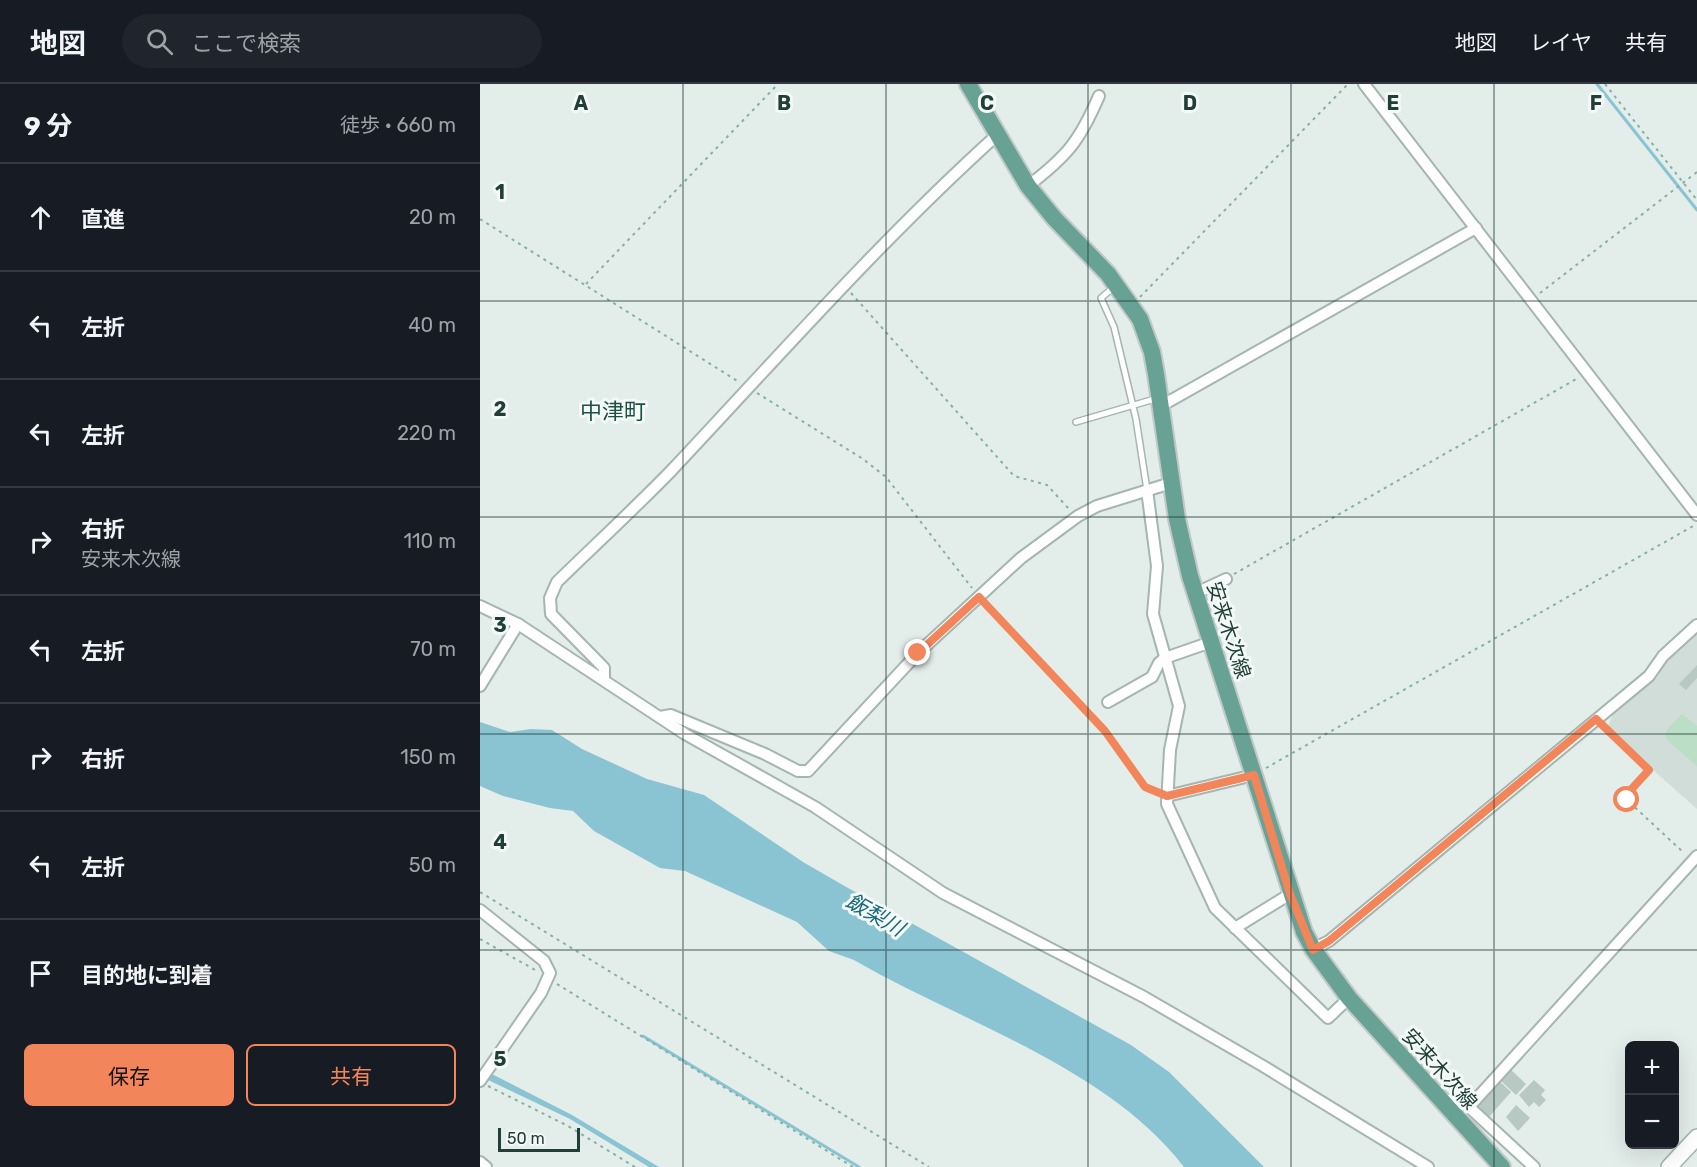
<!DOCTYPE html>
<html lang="ja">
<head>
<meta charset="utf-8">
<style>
  :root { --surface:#171b24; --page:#20242c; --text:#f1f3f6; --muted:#9ea1a6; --line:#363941; --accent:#f3855b }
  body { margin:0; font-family:Rubik,"Noto Sans JP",sans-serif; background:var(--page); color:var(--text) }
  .controls { position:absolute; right:18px; bottom:18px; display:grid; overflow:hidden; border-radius:9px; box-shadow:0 6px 24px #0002 }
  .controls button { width:54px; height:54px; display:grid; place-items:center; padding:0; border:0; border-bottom:2px solid var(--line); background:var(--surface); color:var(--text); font:30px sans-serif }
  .scale { position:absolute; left:18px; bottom:15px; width:82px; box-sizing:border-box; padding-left:6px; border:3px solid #223e38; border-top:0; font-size:16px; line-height:21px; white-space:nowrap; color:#223e38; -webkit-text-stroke:4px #f3f9f6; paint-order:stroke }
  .stop { position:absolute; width:18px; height:18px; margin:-14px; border:4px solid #f3855b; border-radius:50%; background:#fff }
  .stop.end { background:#f3855b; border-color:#fff; box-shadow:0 2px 6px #0008 }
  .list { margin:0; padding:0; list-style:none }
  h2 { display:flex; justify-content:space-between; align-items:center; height:78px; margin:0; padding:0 24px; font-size:26px }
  h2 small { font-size:20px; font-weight:400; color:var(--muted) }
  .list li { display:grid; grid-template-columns:39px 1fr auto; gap:18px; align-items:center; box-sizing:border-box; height:108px; padding:0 24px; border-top:2px solid var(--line) }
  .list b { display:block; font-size:22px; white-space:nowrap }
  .list p { margin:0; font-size:20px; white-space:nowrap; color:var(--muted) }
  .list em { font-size:20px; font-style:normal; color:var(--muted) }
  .actions { display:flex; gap:12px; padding:18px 24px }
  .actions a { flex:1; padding:14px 0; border:2px solid var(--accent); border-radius:9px; text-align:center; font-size:21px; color:var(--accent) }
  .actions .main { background:var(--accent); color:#111 }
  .icon { flex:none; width:33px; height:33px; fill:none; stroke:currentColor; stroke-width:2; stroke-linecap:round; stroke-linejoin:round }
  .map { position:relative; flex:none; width:1217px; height:1083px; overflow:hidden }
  header { display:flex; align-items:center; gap:36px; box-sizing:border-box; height:84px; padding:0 30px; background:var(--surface); border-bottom:2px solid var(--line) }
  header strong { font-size:28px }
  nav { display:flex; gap:33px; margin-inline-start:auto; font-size:21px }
  .search { width:420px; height:54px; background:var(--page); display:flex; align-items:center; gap:15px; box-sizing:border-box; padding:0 21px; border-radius:33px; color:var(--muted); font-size:22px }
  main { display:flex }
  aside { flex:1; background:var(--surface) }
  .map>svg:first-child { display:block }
</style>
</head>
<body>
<header>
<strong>地図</strong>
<div class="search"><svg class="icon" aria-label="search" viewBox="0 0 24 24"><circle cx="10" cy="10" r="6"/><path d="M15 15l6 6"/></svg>ここで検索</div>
<nav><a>地図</a><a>レイヤ</a><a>共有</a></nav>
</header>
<main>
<aside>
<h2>9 分<small>徒歩 · 660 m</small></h2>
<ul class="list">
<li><svg class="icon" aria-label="ahead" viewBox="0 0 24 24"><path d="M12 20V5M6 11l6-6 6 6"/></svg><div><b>直進</b></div><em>20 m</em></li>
<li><svg class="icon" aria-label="left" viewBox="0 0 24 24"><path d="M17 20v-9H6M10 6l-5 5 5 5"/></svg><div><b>左折</b></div><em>40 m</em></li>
<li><svg class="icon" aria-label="left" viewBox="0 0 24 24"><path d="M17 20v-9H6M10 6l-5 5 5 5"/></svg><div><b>左折</b></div><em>220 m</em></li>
<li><svg class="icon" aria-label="right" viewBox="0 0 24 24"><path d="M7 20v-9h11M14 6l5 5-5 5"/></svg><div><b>右折</b><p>安来木次線</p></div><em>110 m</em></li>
<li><svg class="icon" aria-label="left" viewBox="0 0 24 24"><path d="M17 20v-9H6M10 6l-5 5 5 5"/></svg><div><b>左折</b></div><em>70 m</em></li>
<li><svg class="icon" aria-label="right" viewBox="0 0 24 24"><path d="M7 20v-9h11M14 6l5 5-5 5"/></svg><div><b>右折</b></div><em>150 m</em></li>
<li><svg class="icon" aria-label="left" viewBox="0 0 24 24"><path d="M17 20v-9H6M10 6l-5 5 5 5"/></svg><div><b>左折</b></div><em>50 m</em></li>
<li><svg class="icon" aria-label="arrive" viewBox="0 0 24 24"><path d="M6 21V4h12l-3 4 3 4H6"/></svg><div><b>目的地に到着</b></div></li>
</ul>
<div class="actions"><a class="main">保存</a><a>共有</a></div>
</aside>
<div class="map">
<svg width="1217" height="1083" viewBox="0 0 1217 1083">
  <rect width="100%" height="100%" fill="#e3ede9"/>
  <!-- built -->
  <path fill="#d1ddd8" d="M 1217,545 L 1217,725 L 1127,645 L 1134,628 L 1178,593 L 1185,575 Z"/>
  <!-- green -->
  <path fill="#bbdec6" d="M 1202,630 L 1217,642 L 1217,682 L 1188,657 L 1185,652 L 1187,646 Z"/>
  <!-- water -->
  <g fill="#8ac4d2">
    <path d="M 0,638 L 30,648 L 51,645 L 72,646 L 102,665 L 167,695 L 224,711 L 323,778 L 368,804 L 651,961 L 689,988 L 784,1083 L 704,1083 C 627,983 481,938 374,876 L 349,867 L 317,838 L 205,787 L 180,784 L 114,747 L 93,727 L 70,724 L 23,712 L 0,702 Z"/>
    <path d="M 8,988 L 92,1031 L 179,1083 L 169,1083 L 90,1035 L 4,994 Z"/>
  </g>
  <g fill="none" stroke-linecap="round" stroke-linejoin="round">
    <!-- stream -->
    <g stroke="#8ac4d2" stroke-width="3">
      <path d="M 1117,0 L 1217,126"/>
      <path d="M 163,952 L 379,1083"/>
    </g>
  </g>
  <!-- building -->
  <g fill="#b8c8c2">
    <path d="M 1217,581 L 1217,594 L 1206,606 L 1199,600 Z"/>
    <path d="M 1029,984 L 1046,1000 L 1036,1011 L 1019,995 Z"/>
    <path d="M 1018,996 L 1031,1008 L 1008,1034 L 995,1021 Z"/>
    <path d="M 1054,996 L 1065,1006 L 1061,1011 L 1066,1016 L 1059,1023 L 1054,1018 L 1049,1023 L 1039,1011 Z"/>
    <path d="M 1036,1021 L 1050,1034 L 1038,1047 L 1026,1033 Z"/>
  </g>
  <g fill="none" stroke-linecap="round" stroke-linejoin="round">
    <defs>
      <g id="lane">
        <path d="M 634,203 L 621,214 L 634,243 L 656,335 L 667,406"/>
        <path d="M 596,338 L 678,314"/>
      </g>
      <g id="street">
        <path d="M 884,0 L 1217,431"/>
        <path d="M 548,102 C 587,72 599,58 619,12"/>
        <path d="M 681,322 L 996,144"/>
        <path d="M 667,406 L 677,482 L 673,530 L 699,622 L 690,666 L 687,720 L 735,824 L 848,934 L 869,914"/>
        <path d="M 716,509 L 746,495"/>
        <path d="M 0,522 L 38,540 L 205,650 L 335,723 L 463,809 L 664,913 L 783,982 L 948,1083"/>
        <path d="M 124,596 L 124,584 L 71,530 L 70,514 L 77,498 C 115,461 154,425 191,387 C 298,273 401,156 517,51"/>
        <path d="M 0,602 L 38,540"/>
        <path d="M 628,618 L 672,593 L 679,579 L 685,574 L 731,558"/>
        <path d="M 180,633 L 191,631 L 285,670 L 318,687 L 328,687 L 438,569 L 541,474 L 598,432 L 617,422 L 691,399"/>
        <path d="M 687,712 L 774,691"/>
        <path d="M 0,826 L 64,877 L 70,889 L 61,909 L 0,997"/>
        <path d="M 755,844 L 810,810"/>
        <path d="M 833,865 L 849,857 L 1169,592 L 1183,572 L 1217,541"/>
        <path d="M 960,1015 L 978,1017 L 989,1023 L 1054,1083"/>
        <path d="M 989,1023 L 1217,772"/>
        <path d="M 0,1078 L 6,1083"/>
      </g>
      <path id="secondary" d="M 1189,1083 L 1217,1053"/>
      <path id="primary" d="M 488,0 L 548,102 L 574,134 L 628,190 L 660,235 L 672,268 L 676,290 L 697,435 L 710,492 L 824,848 L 833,865 L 869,914 L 1022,1083"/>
    </defs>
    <!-- lane casing -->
    <use href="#lane" stroke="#a5b5b0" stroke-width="8"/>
    <!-- street casing -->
    <use href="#street" stroke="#a5b5b0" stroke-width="14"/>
    <!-- secondary casing -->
    <use href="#secondary" stroke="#a1b9b1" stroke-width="18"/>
    <!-- primary casing -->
    <use href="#primary" stroke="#c1c9c7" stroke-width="20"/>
    <!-- path -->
    <g stroke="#83b1a4" stroke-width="2" stroke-dasharray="3 4.5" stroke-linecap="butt">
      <path d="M 1125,0 L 1217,116"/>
      <path d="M 0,135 L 259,298"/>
      <path d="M 106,200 L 298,0"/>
      <path d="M 371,209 L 534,392 L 567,401 L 589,425"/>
      <path d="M 1060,209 L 1217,88"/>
      <path d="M 660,213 L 868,0"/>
      <path d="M 277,309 L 383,375 L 406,393 L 492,504"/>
      <path d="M 754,490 L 1098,294"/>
      <path d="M 505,519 L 625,647 L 661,699 L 678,710"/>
      <path d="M 1123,643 L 1169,686 L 1147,710 L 1147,716 L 1204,769"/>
      <path d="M 786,684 L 1215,441"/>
      <path d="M 0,808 L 449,1083"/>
      <path d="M 0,855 L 57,887"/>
      <path d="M 77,900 L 373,1083"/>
      <path d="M 8,1002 L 88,1042 L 155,1083"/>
    </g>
    <!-- lane -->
    <use href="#lane" stroke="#fff" stroke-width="5"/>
    <!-- street -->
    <use href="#street" stroke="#fff" stroke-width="10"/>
    <!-- secondary -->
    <use href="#secondary" stroke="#fff" stroke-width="15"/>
    <!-- primary -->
    <use href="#primary" stroke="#67a295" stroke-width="16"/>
  </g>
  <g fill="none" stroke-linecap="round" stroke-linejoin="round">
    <!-- route -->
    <path stroke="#f3855b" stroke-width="8" d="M 438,569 L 499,513 L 625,647 L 665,703 L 687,712 L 774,691 L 810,810 L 833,866 L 849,857 L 1116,635 L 1169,686 L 1147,710 L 1147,716"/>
  </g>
  <!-- grid -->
  <path fill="none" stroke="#223e38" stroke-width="1.5" stroke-opacity="0.55" d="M 203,0 L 203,1083M 406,0 L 406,1083M 608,0 L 608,1083M 811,0 L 811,1083M 1014,0 L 1014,1083M 0,217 L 1217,217M 0,433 L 1217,433M 0,650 L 1217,650M 0,866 L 1217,866"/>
  <g text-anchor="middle" stroke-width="6" stroke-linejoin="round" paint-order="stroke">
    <!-- street labels -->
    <g font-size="20" fill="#223e38" stroke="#f3f9f6">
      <text transform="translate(749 546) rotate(72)" y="7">安来木次線</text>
      <text transform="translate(960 985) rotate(48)" y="7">安来木次線</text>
    </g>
    <!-- water labels -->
    <g font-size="21" font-style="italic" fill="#1c687b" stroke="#f3f9f6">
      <text transform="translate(395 831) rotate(30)" y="7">飯梨川</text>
    </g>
    <!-- quarter labels -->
    <g font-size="22" fill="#1e5146" stroke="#f3f9f6">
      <text x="133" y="335">中津町</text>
    </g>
  </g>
  <g font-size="20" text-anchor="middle" font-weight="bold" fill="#223e38" stroke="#f3f9f6" stroke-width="6" stroke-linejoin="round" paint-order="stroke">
    <text x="101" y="26">A</text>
    <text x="304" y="26">B</text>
    <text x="507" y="26">C</text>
    <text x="710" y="26">D</text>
    <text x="913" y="26">E</text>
    <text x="1116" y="26">F</text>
    <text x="20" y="115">1</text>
    <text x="20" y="332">2</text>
    <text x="20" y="548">3</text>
    <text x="20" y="765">4</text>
    <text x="20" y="982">5</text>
  </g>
</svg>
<div class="controls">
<button>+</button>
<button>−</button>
</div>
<div class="scale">50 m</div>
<div class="stop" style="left:1147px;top:716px"></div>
<div class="stop end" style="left:438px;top:569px"></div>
</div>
</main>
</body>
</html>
